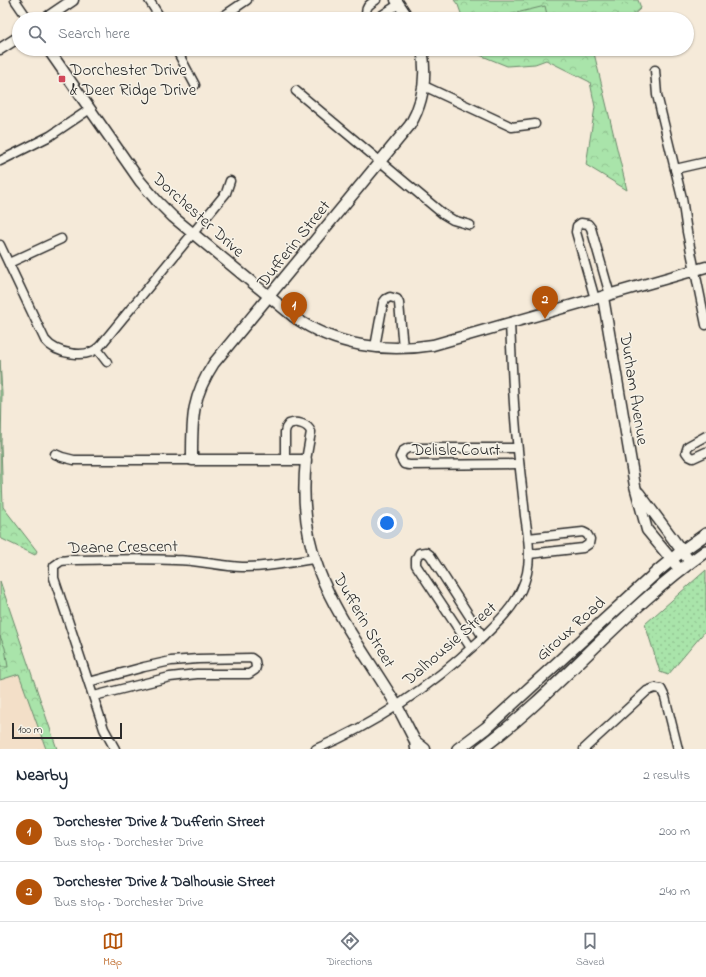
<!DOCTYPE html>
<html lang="en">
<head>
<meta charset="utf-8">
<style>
  :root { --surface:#fff; --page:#f2f2f3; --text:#1f2937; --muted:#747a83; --line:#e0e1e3; --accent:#b45309 }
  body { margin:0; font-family:"Indie Flower",sans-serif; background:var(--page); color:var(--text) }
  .scale { position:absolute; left:12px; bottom:10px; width:110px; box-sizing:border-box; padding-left:4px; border:2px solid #2b2b2b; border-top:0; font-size:11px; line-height:14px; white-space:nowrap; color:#2b2b2b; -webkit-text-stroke:3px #f7f3e8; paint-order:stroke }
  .you { position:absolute; left:387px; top:523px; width:14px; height:14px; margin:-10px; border:3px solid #fff; border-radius:50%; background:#1a73e8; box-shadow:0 0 0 6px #1a73e833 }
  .badge { display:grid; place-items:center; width:26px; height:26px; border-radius:50%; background:var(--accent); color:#fff; font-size:13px; font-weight:700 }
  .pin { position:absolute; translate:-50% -33px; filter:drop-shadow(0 1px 2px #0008) }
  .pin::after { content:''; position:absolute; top:21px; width:14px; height:12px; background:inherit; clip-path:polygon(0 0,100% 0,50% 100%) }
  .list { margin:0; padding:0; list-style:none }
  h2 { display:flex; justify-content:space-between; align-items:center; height:52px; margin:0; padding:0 16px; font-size:17px }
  h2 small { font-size:13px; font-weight:400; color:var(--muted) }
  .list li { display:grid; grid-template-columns:26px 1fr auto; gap:12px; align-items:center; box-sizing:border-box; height:60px; padding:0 16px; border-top:1px solid var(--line) }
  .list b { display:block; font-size:15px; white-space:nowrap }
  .list p { margin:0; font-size:13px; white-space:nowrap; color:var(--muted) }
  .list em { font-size:13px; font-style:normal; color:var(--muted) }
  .icon { flex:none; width:22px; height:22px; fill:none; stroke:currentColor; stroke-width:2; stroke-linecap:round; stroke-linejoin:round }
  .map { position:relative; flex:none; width:706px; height:749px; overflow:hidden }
  .search { position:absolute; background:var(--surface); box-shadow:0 1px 3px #0004; left:12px; right:12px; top:12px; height:44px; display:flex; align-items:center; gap:10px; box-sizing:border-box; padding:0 14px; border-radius:22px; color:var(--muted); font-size:15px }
  .sheet { height:172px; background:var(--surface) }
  nav { display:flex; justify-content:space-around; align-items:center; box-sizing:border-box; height:56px; border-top:1px solid var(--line); background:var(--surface); font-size:11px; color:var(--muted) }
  nav a { display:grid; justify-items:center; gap:2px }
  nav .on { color:var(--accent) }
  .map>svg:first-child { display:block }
</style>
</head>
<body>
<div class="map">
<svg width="706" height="749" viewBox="0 0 706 749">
  <defs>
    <pattern id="grass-dots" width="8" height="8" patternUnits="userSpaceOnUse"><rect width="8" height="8" fill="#a9e4aa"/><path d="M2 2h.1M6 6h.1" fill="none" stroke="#92c492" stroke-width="1.8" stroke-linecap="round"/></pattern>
    <pattern id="park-crowns" width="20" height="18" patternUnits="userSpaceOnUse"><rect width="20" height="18" fill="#a9e4aa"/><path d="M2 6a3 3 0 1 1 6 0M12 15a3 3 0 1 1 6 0" fill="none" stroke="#92c492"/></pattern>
  </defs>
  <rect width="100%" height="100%" fill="#f5ead9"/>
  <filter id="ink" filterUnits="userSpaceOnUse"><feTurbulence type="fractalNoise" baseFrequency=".025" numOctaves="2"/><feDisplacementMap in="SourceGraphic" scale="8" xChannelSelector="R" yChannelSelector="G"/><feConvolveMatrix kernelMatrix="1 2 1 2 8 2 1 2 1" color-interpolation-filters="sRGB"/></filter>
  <g filter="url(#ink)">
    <!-- built -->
    <path fill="#f3dfc8" d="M 19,673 L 46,749 L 0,749 L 0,680 Z"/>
    <!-- grass -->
    <path fill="url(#grass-dots)" stroke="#6a886a" d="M 706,570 L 706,630 L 668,675 L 660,672 L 645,624 Z"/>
    <!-- park -->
    <g fill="url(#park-crowns)" stroke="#6a886a">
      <path d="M 454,0 L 638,0 L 641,8 L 629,19 L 463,19 L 458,5 Z"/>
      <path d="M 465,49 L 598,49 L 594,53 L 627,190 L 586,165 L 595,107 L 590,82 L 546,60 L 535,64 L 507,66 Z"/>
      <path d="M 0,360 L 2,393 L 1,445 L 3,507 L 37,551 L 35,555 L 0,538 Z"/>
      <path d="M 0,581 L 57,749 L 46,749 L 19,674 L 0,680 Z"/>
    </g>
    <!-- garden -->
    <g fill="#a9e4aa" stroke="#6a886a">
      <path d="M 545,6 L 548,19 L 504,19 L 504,16 Z"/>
      <path d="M 0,636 L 5,648 L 8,667 L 0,667 Z"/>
    </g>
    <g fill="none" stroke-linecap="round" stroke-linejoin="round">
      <defs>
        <g id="minor">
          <path d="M 15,0 L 28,19"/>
          <path d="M 149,0 L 161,19"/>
          <path d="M 219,19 L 247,0"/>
          <path d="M 371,19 L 367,16 C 364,7 370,4 376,0"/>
          <path d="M 376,19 L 399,4"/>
          <path d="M 176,49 L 195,85"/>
          <path d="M 655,70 L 657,95 L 682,198 L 687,232 L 706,325"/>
          <path d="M 424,86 L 512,127 L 535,124"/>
          <path d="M 296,91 L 443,214 L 453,220 L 470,225"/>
          <path d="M 0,161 L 50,136 L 90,109"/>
          <path d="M 675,169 L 706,162"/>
          <path d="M 0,245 L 45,340 C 56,354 87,360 100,346 L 226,193 L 230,181"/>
          <path d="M 9,263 L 61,239"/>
          <path d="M 595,299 L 576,232 L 577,226 L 581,223 L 588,224 L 591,228 L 610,295"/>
          <path d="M 375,347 L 383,303 L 386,299 L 390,297 L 397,299 L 399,303 L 403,348"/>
          <path d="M 97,349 L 107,362"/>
          <path d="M 706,436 L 688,446 L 686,452 L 689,456 L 693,458 L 706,452"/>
          <path d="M 517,448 L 408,448 L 403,451 L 400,457 L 404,464 L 409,465 L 519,464"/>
          <path d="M 55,454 L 62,457 L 74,460 L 192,460"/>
          <path d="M 285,460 L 285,432 L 286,428 L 289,424 C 297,421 308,424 311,432 L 306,460"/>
          <path d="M 528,538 L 583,532 L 587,534 L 590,539 L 589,544 L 583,548 L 529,554"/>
          <path d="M 471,648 L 416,565 L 416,559 L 419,553 L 426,552 L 430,555 L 483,637"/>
          <path d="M 89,682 L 144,667 L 171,661 L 198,659 L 251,658 L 255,661 L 256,667 L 255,670 L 249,674 L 197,674 L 170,677 L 94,696"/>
          <path d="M 115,749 L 104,729 L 54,578 L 54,566 L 61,561 L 69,560 C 104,560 140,558 175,560 C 197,560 219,566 242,567 C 266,568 290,562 314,559"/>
          <path d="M 316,749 C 377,723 431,686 479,641 C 500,620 520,603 527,573 C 531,554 528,535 525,516 C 523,494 520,472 518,450 C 513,408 512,365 510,323"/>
          <path d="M 584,749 L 647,691 L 655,688 L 661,689 L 665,697 L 678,749"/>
        </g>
        <g id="tertiary">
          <path d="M 396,0 L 409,19"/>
          <path d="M 45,19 L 73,0"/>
          <path d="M 0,49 L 19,37"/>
          <path d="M 48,49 L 140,181 L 157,201 L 173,217 L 294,317 C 335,346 385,353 433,345 L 706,267"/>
          <path d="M 603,297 L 635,486 L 647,530 L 680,570"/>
          <path d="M 639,493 L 690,562"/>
          <path d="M 415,741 L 425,749"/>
          <path d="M 416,749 L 415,741 C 407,726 400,710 391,696 C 340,614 295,563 306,460 L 192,460 C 192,420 191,398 214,363 L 410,125 C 424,101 427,76 422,49"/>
        </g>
        <g id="secondary">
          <path d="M 458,749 L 486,728 L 659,570 L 682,551 L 706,534"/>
          <path d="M 481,749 C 561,689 624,608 706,551"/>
        </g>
      </defs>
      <!-- minor casing -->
      <use href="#minor" stroke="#2b2b2b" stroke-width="11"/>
      <!-- tertiary casing -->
      <use href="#tertiary" stroke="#2b2b2b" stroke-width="13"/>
      <!-- secondary casing -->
      <use href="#secondary" stroke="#2b2b2b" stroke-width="14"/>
      <!-- minor -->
      <use href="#minor" stroke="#f7f3e8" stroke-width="8"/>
      <!-- tertiary -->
      <use href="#tertiary" stroke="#f7f3e8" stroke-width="10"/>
      <!-- secondary -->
      <use href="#secondary" stroke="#f7f3e8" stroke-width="11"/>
    </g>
  </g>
  <!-- markers -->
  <rect fill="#d1495b" stroke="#f7f3e8" stroke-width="1.5" x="58" y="75" width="8" height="8" rx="2"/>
  <g text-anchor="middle" stroke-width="3" stroke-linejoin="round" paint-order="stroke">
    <!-- poi labels -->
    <g font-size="17" fill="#2b2b2b" stroke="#f7f3e8" text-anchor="start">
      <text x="70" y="75">Dorchester Drive<tspan x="70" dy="20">&amp; Deer Ridge Drive</tspan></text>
    </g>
    <!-- street labels -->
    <g font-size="17" fill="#2b2b2b" stroke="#f7f3e8">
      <text transform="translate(199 214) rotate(42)" y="6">Dorchester Drive</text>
      <text transform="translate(293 243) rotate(-51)" y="6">Dufferin Street</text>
      <text transform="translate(635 389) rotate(81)" y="6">Durham Avenue</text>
      <text x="456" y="455">Delisle Court</text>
      <text transform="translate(123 546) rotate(-1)" y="6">Deane Crescent</text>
      <text transform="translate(365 620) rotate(60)" y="6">Dufferin Street</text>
      <text transform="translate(570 628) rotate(-42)" y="6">Giroux Road</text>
      <text transform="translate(449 643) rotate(-41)" y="6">Dalhousie Street</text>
    </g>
  </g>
</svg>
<div class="scale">100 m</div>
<div class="you"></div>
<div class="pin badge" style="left:294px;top:325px">1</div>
<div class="pin badge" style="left:545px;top:319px">2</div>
<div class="search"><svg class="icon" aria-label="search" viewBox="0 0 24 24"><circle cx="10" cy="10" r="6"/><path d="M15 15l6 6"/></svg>Search here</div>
</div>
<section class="sheet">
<h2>Nearby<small>2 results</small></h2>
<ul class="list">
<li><span class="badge">1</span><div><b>Dorchester Drive &amp; Dufferin Street</b><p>Bus stop · Dorchester Drive</p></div><em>200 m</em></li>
<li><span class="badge">2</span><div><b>Dorchester Drive &amp; Dalhousie Street</b><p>Bus stop · Dorchester Drive</p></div><em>240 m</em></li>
</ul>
</section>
<nav>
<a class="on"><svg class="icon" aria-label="map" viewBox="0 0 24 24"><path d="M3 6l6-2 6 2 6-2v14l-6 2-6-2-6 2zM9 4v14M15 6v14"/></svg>Map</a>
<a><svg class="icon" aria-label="directions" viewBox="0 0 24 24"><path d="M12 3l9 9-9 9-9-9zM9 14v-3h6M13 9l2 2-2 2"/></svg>Directions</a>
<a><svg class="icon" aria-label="saved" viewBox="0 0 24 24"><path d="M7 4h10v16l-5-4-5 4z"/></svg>Saved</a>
</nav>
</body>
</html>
